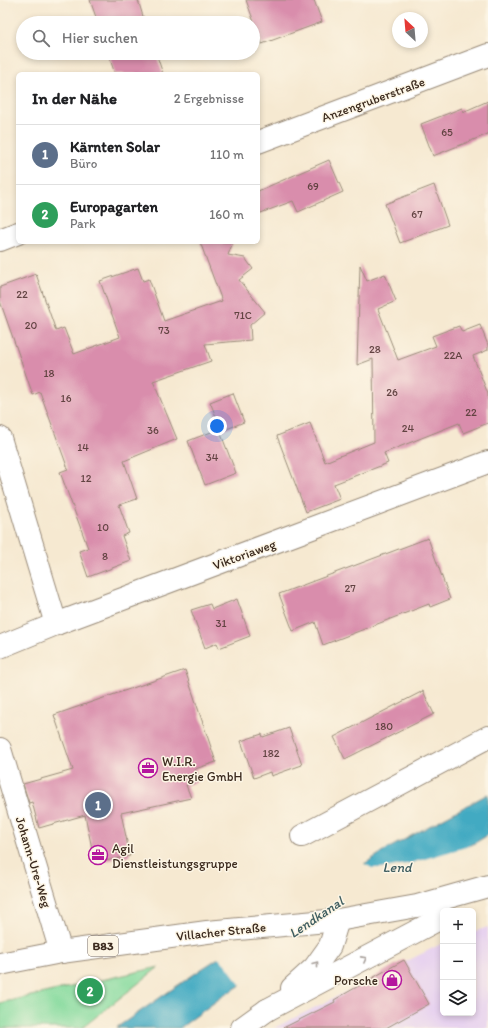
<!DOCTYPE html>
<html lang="de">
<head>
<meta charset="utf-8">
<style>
  :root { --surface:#fff; --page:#f2f2f2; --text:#202124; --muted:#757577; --line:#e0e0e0; --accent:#ea580c }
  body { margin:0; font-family:Itim,sans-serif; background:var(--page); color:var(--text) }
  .controls { position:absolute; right:12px; bottom:12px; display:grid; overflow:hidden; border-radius:6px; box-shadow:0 2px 6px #0003 }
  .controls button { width:36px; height:36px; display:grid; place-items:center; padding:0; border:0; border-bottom:1px solid var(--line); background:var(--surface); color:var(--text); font:20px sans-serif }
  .compass { position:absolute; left:392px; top:12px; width:36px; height:36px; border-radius:50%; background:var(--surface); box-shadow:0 2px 6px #0003; rotate:334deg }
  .you { position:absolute; left:217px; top:426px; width:14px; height:14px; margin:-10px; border:3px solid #fff; border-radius:50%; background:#1a73e8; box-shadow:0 0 0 6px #1a73e833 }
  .badge { display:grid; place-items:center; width:26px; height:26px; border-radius:50%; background:var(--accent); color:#fff; font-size:13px; font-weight:700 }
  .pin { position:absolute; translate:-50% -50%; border:2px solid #fff; box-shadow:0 1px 4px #0006 }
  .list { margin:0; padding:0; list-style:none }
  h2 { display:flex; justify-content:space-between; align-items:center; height:52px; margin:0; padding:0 16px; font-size:17px }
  h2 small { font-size:13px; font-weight:400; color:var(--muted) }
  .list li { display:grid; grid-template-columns:26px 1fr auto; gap:12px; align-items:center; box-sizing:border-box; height:60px; padding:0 16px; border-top:1px solid var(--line) }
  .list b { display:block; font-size:15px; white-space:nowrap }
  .list p { margin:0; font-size:13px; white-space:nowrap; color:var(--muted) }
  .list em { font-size:13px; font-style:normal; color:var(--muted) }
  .icon { flex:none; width:22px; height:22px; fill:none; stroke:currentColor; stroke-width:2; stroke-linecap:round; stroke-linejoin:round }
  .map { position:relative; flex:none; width:488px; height:1028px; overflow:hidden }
  .search { position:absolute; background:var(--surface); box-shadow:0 2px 6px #0003; left:16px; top:16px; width:244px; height:44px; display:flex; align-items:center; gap:10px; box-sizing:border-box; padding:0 14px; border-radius:22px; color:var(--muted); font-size:15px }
  .panel { position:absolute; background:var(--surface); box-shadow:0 2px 6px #0003; left:16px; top:72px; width:244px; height:172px; border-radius:6px }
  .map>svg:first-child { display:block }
</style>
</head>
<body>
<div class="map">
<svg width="488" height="1028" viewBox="0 0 488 1028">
  <rect width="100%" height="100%" fill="#fcf5e5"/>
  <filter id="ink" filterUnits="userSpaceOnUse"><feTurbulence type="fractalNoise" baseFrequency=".025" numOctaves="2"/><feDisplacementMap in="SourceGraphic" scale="8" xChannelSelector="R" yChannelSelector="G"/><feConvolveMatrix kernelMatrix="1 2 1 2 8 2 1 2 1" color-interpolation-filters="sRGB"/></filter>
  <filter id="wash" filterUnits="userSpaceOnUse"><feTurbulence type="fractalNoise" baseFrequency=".012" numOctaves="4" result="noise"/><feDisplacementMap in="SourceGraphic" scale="16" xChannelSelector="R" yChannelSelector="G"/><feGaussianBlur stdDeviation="0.9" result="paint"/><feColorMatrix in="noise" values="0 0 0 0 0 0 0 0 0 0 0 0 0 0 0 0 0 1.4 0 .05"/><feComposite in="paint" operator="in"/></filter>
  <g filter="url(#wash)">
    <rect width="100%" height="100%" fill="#f6e9d1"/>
    <!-- built -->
    <path fill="#e7d2ef" d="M 488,927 L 488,1028 L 274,1028 L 443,943 L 443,1013 L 473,1013 L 473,932 Z"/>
    <!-- green -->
    <path fill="#84da9d" stroke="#60825e" d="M 159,967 L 82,1028 L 0,1028 L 0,1003 Z"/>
    <!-- water -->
    <path fill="#42aac2" stroke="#3e6a70" d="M 488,794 L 488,835 L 223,996 L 180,1028 L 116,1028 L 203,968 L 389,848 Z"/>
    <!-- pier -->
    <path fill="#f6e9d1" d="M 476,844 L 242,987 L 227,966 L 221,960 L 215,957 L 363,863 L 372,868 L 385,868 L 411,863 Z"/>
    <g id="blocks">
      <!-- building -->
      <g fill="#d98dac">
        <path d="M 90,0 L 138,0 L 145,23 L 98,23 Z"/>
        <path d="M 246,0 L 314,0 L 322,22 L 262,44 Z"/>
        <path d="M 108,53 L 156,53 L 163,74 L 115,74 Z"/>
        <path d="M 488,101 L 488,134 L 433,156 L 421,124 L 462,108 L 463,112 Z"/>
        <path d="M 329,160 L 343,192 L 298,212 L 293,201 L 258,214 L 258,191 Z"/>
        <path d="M 434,185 L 448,225 L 400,243 L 385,204 Z"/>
        <path d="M 200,242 L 233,242 L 228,255 L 245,258 L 253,269 L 239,280 L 265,312 L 250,325 L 251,340 L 205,344 L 211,361 L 153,381 L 177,439 L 124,461 L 137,499 L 119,505 L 129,533 L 122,536 L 131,561 L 88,577 L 79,551 L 88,548 L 60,472 L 68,469 L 40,392 L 33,395 L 0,301 L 0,287 L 36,274 L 56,331 L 64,328 L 74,354 L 120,337 L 100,281 L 138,268 L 143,281 L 149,279 L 164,321 L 222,301 Z"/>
        <path d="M 360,265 L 367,281 L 385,274 L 396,301 L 378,309 L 398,360 L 436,346 L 432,336 L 459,326 L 462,332 L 480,325 L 488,345 L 488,350 L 473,356 L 488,394 L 488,423 L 463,433 L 459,423 L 384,453 L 388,463 L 334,484 L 340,499 L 306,512 L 277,436 L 310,423 L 325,462 L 374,442 L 373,359 L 357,365 Z"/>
        <path d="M 233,393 L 244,422 L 222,431 L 210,402 Z"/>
        <path d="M 219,429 L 236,473 L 205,485 L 188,441 Z"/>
        <path d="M 428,538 L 450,599 L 430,607 L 429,604 L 323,645 L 315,622 L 293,631 L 279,594 Z"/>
        <path d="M 237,599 L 250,636 L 219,648 L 217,643 L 205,648 L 191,610 L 210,604 L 212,609 Z"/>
        <path d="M 185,670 L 216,762 L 195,769 L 199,781 L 186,785 L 191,798 L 121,813 L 130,856 L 95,863 L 85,815 L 39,828 L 32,802 L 29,803 L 23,784 L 73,770 L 54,715 Z"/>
        <path d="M 423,691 L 434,714 L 345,759 L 334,737 Z"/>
        <path d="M 289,728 L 302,765 L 271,776 L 270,772 L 254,778 L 241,741 L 262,734 L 263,737 Z"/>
        <path d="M 404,960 L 429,1004 L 386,1028 L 283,1028 L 335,1002 L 334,1000 Z"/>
      </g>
    </g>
  </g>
  <g filter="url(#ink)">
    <use href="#blocks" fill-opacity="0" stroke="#988a78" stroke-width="1"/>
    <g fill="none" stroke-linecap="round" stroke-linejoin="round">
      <defs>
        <g id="minor">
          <path d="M 258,142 L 488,55"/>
          <path d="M 0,240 L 18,233"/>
          <path d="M 0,438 L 56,624"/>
          <path d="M 0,647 L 56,624 L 488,462"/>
          <path d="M 0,749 L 61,952"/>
          <path d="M 302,836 L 488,737"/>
          <path d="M 242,1028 L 267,1010"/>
        </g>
        <g id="major">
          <path d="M 0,964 L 61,952 L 207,932 L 338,920 L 417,906 L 488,886"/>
          <path d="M 292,988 L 315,967 L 330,946 L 338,920"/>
          <path d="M 267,1010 L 443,917"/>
        </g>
      </defs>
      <!-- minor casing -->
      <use href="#minor" stroke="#988a78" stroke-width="24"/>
      <!-- major casing -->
      <use href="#major" stroke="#988a78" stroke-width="24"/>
      <!-- minor -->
      <use href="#minor" stroke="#fff" stroke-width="22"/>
      <!-- major -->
      <use href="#major" stroke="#fff" stroke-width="22"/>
    </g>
    <!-- one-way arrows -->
    <defs><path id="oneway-chevron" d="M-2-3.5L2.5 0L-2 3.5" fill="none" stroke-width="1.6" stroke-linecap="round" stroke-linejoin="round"/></defs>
    <g stroke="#a79f9a">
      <use href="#oneway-chevron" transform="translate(364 959) rotate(-28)"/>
      <use href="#oneway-chevron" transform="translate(316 964) rotate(-52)"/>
    </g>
  </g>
  <!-- icons -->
  <defs>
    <symbol id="office-ring" viewBox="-11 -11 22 22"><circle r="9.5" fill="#fcf5e5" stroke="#b5179e" stroke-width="1.5"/><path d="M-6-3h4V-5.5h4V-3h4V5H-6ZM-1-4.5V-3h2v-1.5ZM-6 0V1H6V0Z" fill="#b5179e"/></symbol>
    <symbol id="shop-ring" viewBox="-11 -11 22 22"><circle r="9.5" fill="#fcf5e5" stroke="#b5179e" stroke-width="1.5"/><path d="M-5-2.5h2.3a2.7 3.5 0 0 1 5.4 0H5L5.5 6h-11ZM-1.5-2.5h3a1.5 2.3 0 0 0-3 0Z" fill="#b5179e"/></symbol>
  </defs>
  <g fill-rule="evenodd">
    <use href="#office-ring" x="137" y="757" width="22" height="22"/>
    <use href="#office-ring" x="87" y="844" width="22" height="22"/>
    <use href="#shop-ring" x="381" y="969" width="22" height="22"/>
  </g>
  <g text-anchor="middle" stroke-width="3" stroke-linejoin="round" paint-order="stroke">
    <!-- number labels -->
    <g font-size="11" fill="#624342">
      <text x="447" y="136">65</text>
      <text x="313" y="190">69</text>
      <text x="417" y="218">67</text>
      <text x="22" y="298">22</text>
      <text x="243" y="319">71C</text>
      <text x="31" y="329">20</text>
      <text x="164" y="334">73</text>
      <text x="375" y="353">28</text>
      <text x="453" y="359">22A</text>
      <text x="49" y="377">18</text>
      <text x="392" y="396">26</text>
      <text x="66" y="402">16</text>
      <text x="471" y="416">22</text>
      <text x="408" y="432">24</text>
      <text x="153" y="434">36</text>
      <text x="83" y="451">14</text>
      <text x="212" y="461">34</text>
      <text x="86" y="482">12</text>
      <text x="103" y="531">10</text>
      <text x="105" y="560">8</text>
      <text x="350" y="592">27</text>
      <text x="221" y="627">31</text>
      <text x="384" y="730">180</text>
      <text x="271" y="757">182</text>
    </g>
    <!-- shield labels -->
    <rect fill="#fcf5e5" stroke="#75675a" stroke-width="1" x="88" y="936" width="30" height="20" rx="3"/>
    <g font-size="12" font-weight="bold" fill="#3b2a1e">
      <text x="103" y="950">B83</text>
    </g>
    <!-- street labels -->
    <g font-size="13" fill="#3b2a1e" stroke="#fcf5e5">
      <text transform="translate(373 99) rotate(-20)" y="5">Anzengruberstraße</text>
      <text transform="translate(244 554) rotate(-20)" y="5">Viktoriaweg</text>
      <text transform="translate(34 862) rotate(73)" y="5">Johann-Ure-Weg</text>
      <text transform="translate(221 931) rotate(-6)" y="5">Villacher Straße</text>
    </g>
    <!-- poi labels -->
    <g font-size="13" fill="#3b2a1e" stroke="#fcf5e5" text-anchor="start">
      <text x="162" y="766">W.I.R.<tspan x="162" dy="15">Energie GmbH</tspan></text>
      <text x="112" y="853">Agil<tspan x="112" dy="15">Dienstleistungsgruppe</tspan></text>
      <text x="378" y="985" text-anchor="end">Porsche</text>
    </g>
    <!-- water labels -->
    <g font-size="14" font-style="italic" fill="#3e5d60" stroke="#fcf5e5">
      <text x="397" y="872">Lend</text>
      <text transform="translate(316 917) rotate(-34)" y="5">Lendkanal</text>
    </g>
  </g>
</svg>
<div class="controls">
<button>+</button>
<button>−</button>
<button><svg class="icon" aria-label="layers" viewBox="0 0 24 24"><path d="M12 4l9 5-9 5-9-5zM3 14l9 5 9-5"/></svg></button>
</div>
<svg class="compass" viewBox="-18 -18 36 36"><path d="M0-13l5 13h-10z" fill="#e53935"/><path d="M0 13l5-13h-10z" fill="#757577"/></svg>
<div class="you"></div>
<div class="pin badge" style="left:98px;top:805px;background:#5c6f8a">1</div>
<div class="pin badge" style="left:90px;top:991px;background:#2e9e5b">2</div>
<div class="search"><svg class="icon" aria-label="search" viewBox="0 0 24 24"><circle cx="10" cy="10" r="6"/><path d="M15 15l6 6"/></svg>Hier suchen</div>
<section class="panel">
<h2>In der Nähe<small>2 Ergebnisse</small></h2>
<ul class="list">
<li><span class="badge" style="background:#5c6f8a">1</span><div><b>Kärnten Solar</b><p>Büro</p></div><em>110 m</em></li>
<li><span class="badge" style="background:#2e9e5b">2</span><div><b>Europagarten</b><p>Park</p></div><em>160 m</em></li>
</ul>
</section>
</div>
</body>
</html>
